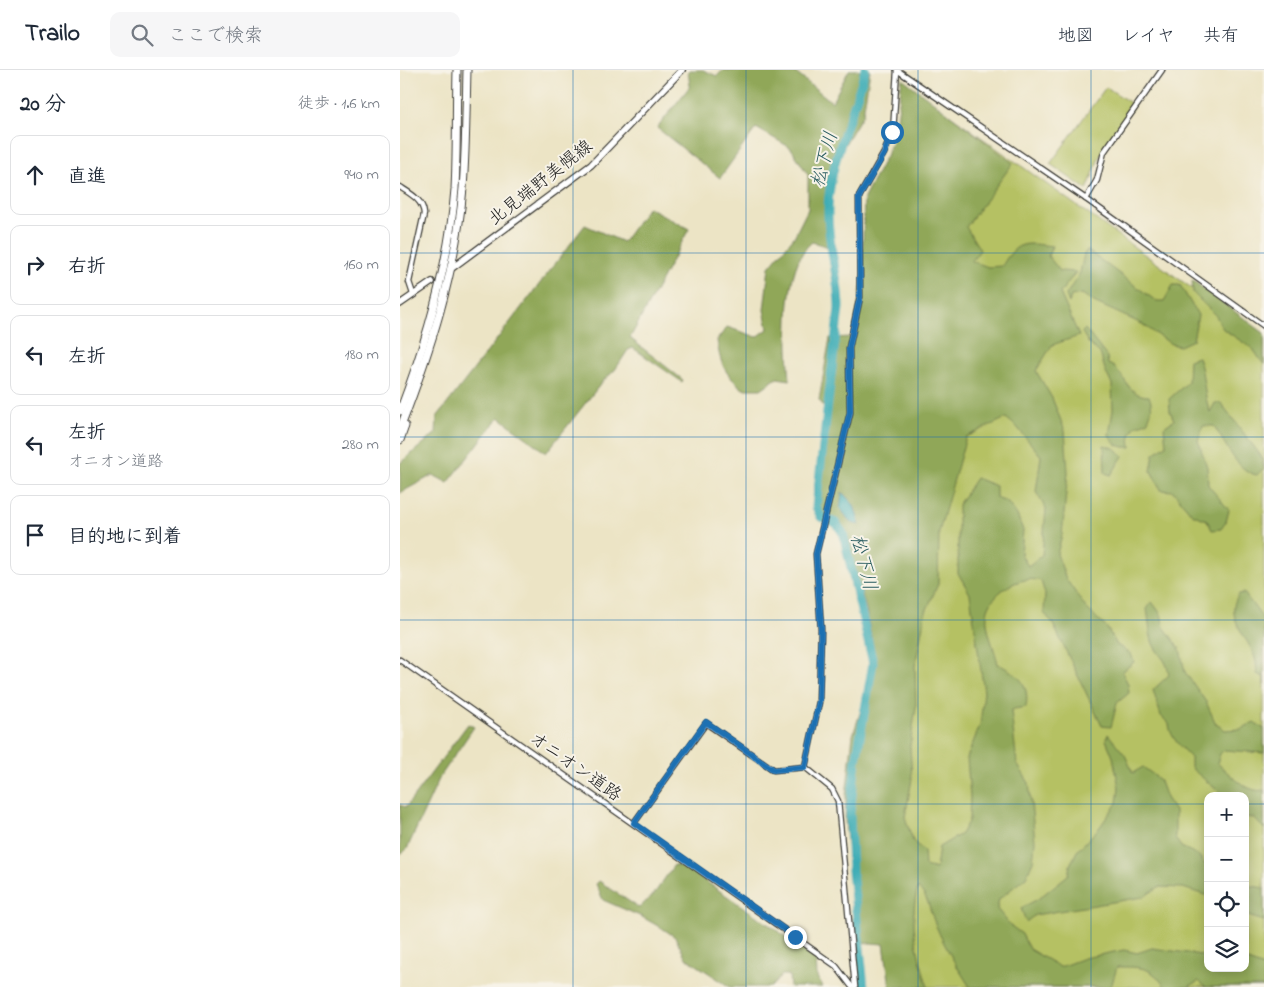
<!DOCTYPE html>
<html lang="ja">
<head>
<meta charset="utf-8">
<style>
  :root { --surface:#fff; --page:#f6f6f7; --text:#1f2937; --muted:#747a83; --line:#e0e1e3 }
  body { margin:0; font-family:"Indie Flower","Klee One",sans-serif; background:var(--page); color:var(--text) }
  .controls { position:absolute; right:15px; bottom:15px; display:grid; overflow:hidden; border-radius:10px; box-shadow:0 2px 12px #0003 }
  .controls button { width:45px; height:45px; display:grid; place-items:center; padding:0; border:0; border-bottom:1px solid var(--line); background:var(--surface); color:var(--text); font:25px sans-serif }
  .stop { position:absolute; width:15px; height:15px; margin:-11px; border:4px solid #1f6fb2; border-radius:50%; background:#fff }
  .stop.end { background:#1f6fb2; border-color:#fff; box-shadow:0 1px 5px #0008 }
  .list { margin:0; padding:0; list-style:none }
  h2 { display:flex; justify-content:space-between; align-items:center; height:65px; margin:0; padding:0 20px; font-size:21px }
  h2 small { font-size:16px; font-weight:400; color:var(--muted) }
  .list li { display:grid; grid-template-columns:32px 1fr auto; gap:15px; align-items:center; box-sizing:border-box; height:80px; margin:0 10px 10px; padding:0 10px; border:1px solid var(--line); border-radius:10px }
  .list b { display:block; font-size:19px; white-space:nowrap }
  .list p { margin:0; font-size:16px; white-space:nowrap; color:var(--muted) }
  .list em { font-size:16px; font-style:normal; color:var(--muted) }
  .icon { flex:none; width:28px; height:28px; fill:none; stroke:currentColor; stroke-width:2; stroke-linecap:round; stroke-linejoin:round }
  .map { position:relative; flex:none; width:864px; height:917px; overflow:hidden }
  header { display:flex; align-items:center; gap:30px; box-sizing:border-box; height:70px; padding:0 25px; background:var(--surface); border-bottom:1px solid var(--line) }
  header strong { font-size:24px }
  nav { display:flex; gap:28px; margin-inline-start:auto; font-size:18px }
  .search { width:350px; height:45px; background:var(--page); display:flex; align-items:center; gap:12px; box-sizing:border-box; padding:0 18px; border-radius:10px; color:var(--muted); font-size:19px }
  main { display:flex }
  aside { flex:1; background:var(--surface) }
  .map>svg:first-child { display:block }
</style>
</head>
<body>
<header>
<strong>Trailo</strong>
<div class="search"><svg class="icon" aria-label="search" viewBox="0 0 24 24"><circle cx="10" cy="10" r="6"/><path d="M15 15l6 6"/></svg>ここで検索</div>
<nav><a>地図</a><a>レイヤ</a><a>共有</a></nav>
</header>
<main>
<aside>
<h2>20 分<small>徒歩 · 1.6 km</small></h2>
<ul class="list">
<li><svg class="icon" aria-label="ahead" viewBox="0 0 24 24"><path d="M12 20V5M6 11l6-6 6 6"/></svg><div><b>直進</b></div><em>940 m</em></li>
<li><svg class="icon" aria-label="right" viewBox="0 0 24 24"><path d="M7 20v-9h11M14 6l5 5-5 5"/></svg><div><b>右折</b></div><em>160 m</em></li>
<li><svg class="icon" aria-label="left" viewBox="0 0 24 24"><path d="M17 20v-9H6M10 6l-5 5 5 5"/></svg><div><b>左折</b></div><em>180 m</em></li>
<li><svg class="icon" aria-label="left" viewBox="0 0 24 24"><path d="M17 20v-9H6M10 6l-5 5 5 5"/></svg><div><b>左折</b><p>オニオン道路</p></div><em>280 m</em></li>
<li><svg class="icon" aria-label="arrive" viewBox="0 0 24 24"><path d="M6 21V4h12l-3 4 3 4H6"/></svg><div><b>目的地に到着</b></div></li>
</ul>
</aside>
<div class="map">
<svg width="864" height="917" viewBox="0 0 864 917">
  <rect width="100%" height="100%" fill="#f7f3e8"/>
  <filter id="ink" filterUnits="userSpaceOnUse"><feTurbulence type="fractalNoise" baseFrequency=".02" numOctaves="2"/><feDisplacementMap in="SourceGraphic" scale="10" xChannelSelector="R" yChannelSelector="G"/><feConvolveMatrix kernelMatrix="1 2 1 2 8 2 1 2 1" color-interpolation-filters="sRGB"/></filter>
  <filter id="wash" filterUnits="userSpaceOnUse"><feTurbulence type="fractalNoise" baseFrequency=".0096" numOctaves="4" result="noise"/><feDisplacementMap in="SourceGraphic" scale="20" xChannelSelector="R" yChannelSelector="G"/><feGaussianBlur stdDeviation="1.12" result="paint"/><feColorMatrix in="noise" values="0 0 0 0 0 0 0 0 0 0 0 0 0 0 0 0 0 1.4 0 .05"/><feComposite in="paint" operator="in"/></filter>
  <g filter="url(#wash)">
    <rect width="100%" height="100%" fill="#ece4c5"/>
    <!-- green -->
    <g fill="#b5c163" stroke="#686e40" fill-rule="evenodd">
      <path d="M 507,14 L 864,270 L 864,917 L 503,917 L 487,599 L 555,196 ZM 808,726 L 845,726 L 845,898 L 808,898 Z"/>
      <path d="M 706,17 L 734,35 L 699,88 L 687,120 L 650,94 Z"/>
    </g>
    <!-- forest -->
    <g fill="#90a759" stroke="#56623a" fill-rule="evenodd">
      <path d="M 291,0 L 303,0 L 317,6 L 323,0 L 392,0 L 432,32 L 449,0 L 470,0 L 463,44 L 445,74 L 431,107 L 429,177 L 412,172 C 382,196 387,275 390,310 L 377,308 L 361,319 L 343,319 C 324,303 320,294 317,270 L 327,257 L 357,267 L 368,259 L 364,240 L 369,197 L 394,167 L 408,139 L 408,105 L 391,78 L 356,58 L 320,108 L 257,58 L 290,16 L 288,1 Z"/>
      <path d="M 502,8 L 613,93 L 566,157 L 580,180 L 572,191 L 588,197 L 602,196 C 617,170 625,173 652,176 L 648,186 L 660,201 L 676,202 L 660,223 L 679,266 L 652,275 L 636,301 L 652,328 L 665,361 L 668,402 L 662,465 L 657,484 L 666,509 L 686,538 L 707,558 L 717,575 L 731,584 L 734,592 L 722,602 L 728,614 L 729,623 L 717,633 L 711,657 L 702,656 L 652,552 L 644,543 L 645,524 L 641,511 C 621,504 590,522 587,544 C 585,559 595,579 598,594 C 618,604 630,613 626,637 L 614,639 L 611,641 L 617,694 L 629,713 L 635,771 L 633,791 L 626,807 L 599,829 L 597,839 L 611,856 L 622,864 L 629,879 L 660,897 L 684,888 L 724,880 L 737,883 L 752,878 L 808,886 L 808,898 L 845,898 L 845,890 L 864,897 L 864,917 L 805,917 L 799,911 L 788,917 L 765,917 C 751,896 741,897 717,897 L 711,917 L 570,917 C 557,897 545,877 536,856 C 530,842 529,827 518,818 C 508,851 518,885 528,917 L 490,917 L 484,874 L 456,872 L 445,750 L 446,726 L 453,665 L 476,593 L 466,539 L 441,452 L 417,447 L 413,433 L 425,338 L 419,330 L 430,268 L 452,267 L 462,212 L 464,128 L 488,82 L 496,59 ZM 606,348 L 617,357 L 641,386 L 636,422 L 646,439 L 642,485 L 628,496 L 621,485 L 623,460 L 617,445 L 607,432 L 596,428 L 596,416 L 576,408 L 558,435 L 558,503 L 570,524 L 584,622 L 580,655 L 567,688 L 570,727 L 569,750 L 561,764 L 539,777 L 536,799 L 525,796 L 524,781 L 513,771 L 505,747 L 512,709 L 510,676 L 516,637 L 515,596 L 525,544 L 538,514 L 539,462 L 566,367 Z"/>
      <path d="M 248,137 L 289,159 L 230,268 L 283,310 L 282,312 L 233,278 L 228,280 L 215,300 L 203,311 L 146,383 L 99,347 L 48,413 L 33,405 L 0,423 L 0,393 L 36,363 L 37,347 L 185,155 L 223,172 Z"/>
      <path d="M 687,180 L 756,231 L 764,231 L 773,215 L 780,215 L 798,245 L 793,270 L 780,276 L 771,274 L 742,254 L 694,232 L 682,224 L 671,226 L 669,233 L 666,225 L 680,203 L 684,184 Z"/>
      <path d="M 792,210 L 864,263 L 864,295 L 853,279 L 823,259 L 816,246 L 793,223 Z"/>
      <path d="M 685,259 L 707,287 L 708,294 C 726,300 724,326 749,326 C 753,336 752,343 747,352 L 735,356 L 730,365 L 731,377 C 720,378 714,375 709,365 L 713,340 L 712,314 L 706,303 L 700,283 L 689,274 L 682,262 Z"/>
      <path d="M 798,287 C 805,305 803,324 810,342 L 815,333 L 821,333 L 861,386 L 864,398 L 857,405 C 837,402 825,372 814,356 L 803,356 L 798,370 L 807,397 L 808,415 L 829,440 L 826,452 L 821,459 L 812,460 L 807,450 L 792,444 L 773,421 L 761,420 L 751,401 L 754,384 L 766,375 L 764,357 L 774,350 L 770,341 L 769,329 L 788,312 L 789,290 Z"/>
      <path d="M 704,375 L 714,378 L 723,386 L 711,405 L 705,403 Z"/>
      <path d="M 844,523 L 864,550 L 864,615 L 864,607 L 857,604 C 856,599 857,593 855,588 C 848,566 823,547 839,524 Z"/>
      <path d="M 752,532 L 761,544 L 764,557 L 780,579 L 785,602 L 806,632 L 816,654 L 825,660 L 841,659 L 854,652 L 864,659 L 864,683 L 824,680 L 820,684 L 817,693 C 829,703 847,724 864,720 L 864,759 L 854,748 L 845,747 L 845,726 L 824,726 L 791,698 L 791,688 C 782,678 770,668 769,654 L 761,646 L 753,620 L 769,605 C 767,587 757,586 752,571 C 749,561 749,549 747,539 Z"/>
      <path d="M 68,654 L 74,657 L 40,707 L 7,779 L 0,785 L 0,735 L 6,737 Z"/>
      <path d="M 708,664 L 725,685 L 733,703 L 743,697 L 759,709 L 766,728 L 775,741 L 775,768 L 781,777 L 798,785 L 808,798 L 808,826 L 783,818 L 759,817 L 743,827 L 635,845 L 626,852 L 621,838 L 638,829 L 668,805 L 670,795 L 677,781 L 699,758 L 717,733 L 719,717 L 713,687 L 706,670 Z"/>
      <path d="M 274,795 L 285,797 L 416,887 L 417,907 L 423,917 L 390,917 L 389,905 L 382,905 L 371,917 L 330,917 L 286,888 L 275,867 L 265,860 L 242,847 L 203,830 L 196,814 L 199,811 L 239,838 L 254,824 Z"/>
      <path d="M 845,815 L 864,818 L 864,851 L 845,845 Z"/>
    </g>
    <!-- water -->
    <path fill="#39aab4" stroke="#2a6368" d="M 442,422 L 454,435 L 460,455 L 451,453 L 440,438 Z"/>
    <g fill="none" stroke-linecap="round" stroke-linejoin="round">
      <!-- river -->
      <path stroke="#39aab4" stroke-width="9" d="M 464,917 L 452,800 L 450,743 L 456,691 L 473,593 L 443,463 L 436,453 L 421,447 L 416,437 L 439,238 C 439,205 427,173 428,139 C 429,91 453,46 465,0"/>
    </g>
  </g>
  <g filter="url(#ink)">
    <g fill="none" stroke-linecap="round" stroke-linejoin="round">
      <defs>
        <g id="minor">
          <path d="M 497,0 L 686,129 L 864,256"/>
          <path d="M 0,117 C 11,124 23,130 24,144 L 9,212 L 13,224"/>
          <path d="M 686,129 L 697,110 L 704,82 L 762,0"/>
          <path d="M 0,590 L 436,896 L 452,917"/>
          <path d="M 405,697 L 419,632 L 421,559 L 416,484 L 450,343 L 449,278 L 460,227 L 459,127 L 484,83 L 493,62 L 497,0"/>
          <path d="M 234,753 L 306,653 L 374,700 L 405,697 L 432,719 L 438,731 L 455,917"/>
        </g>
        <g id="major">
          <path d="M 52,198 L 191,95 L 282,0"/>
          <path d="M 0,234 L 32,212"/>
        </g>
        <g id="highway">
          <path d="M 0,341 C 27,270 49,195 55,119 C 57,79 56,39 57,0"/>
          <path d="M 0,359 C 30,281 56,202 63,118 C 66,79 66,39 67,0"/>
          <path d="M 0,370 L 5,356"/>
        </g>
      </defs>
      <!-- minor casing -->
      <use href="#minor" stroke="#3b3a35" stroke-width="7"/>
      <!-- major casing -->
      <use href="#major" stroke="#3b3a35" stroke-width="8"/>
      <!-- highway casing -->
      <use href="#highway" stroke="#3b3a35" stroke-width="9"/>
      <!-- minor -->
      <use href="#minor" stroke="#fff" stroke-width="4.5"/>
      <!-- major -->
      <use href="#major" stroke="#fff" stroke-width="5.5"/>
      <!-- highway -->
      <use href="#highway" stroke="#fff" stroke-width="7"/>
    </g>
  </g>
  <g fill="none" stroke-linecap="round" stroke-linejoin="round" filter="url(#ink)">
    <!-- route -->
    <path stroke="#1f6fb2" stroke-width="6" d="M 395,867 L 234,753 L 306,652 L 374,700 L 405,697 L 419,632 L 421,559 L 416,484 L 450,342 L 449,278 L 460,227 L 459,127 L 484,84 L 492,62"/>
  </g>
  <!-- grid -->
  <path fill="none" stroke="#1f6fb2" stroke-width="1" stroke-opacity="0.55" d="M 173,0 L 173,917M 346,0 L 346,917M 518,0 L 518,917M 691,0 L 691,917M 0,183 L 864,183M 0,367 L 864,367M 0,550 L 864,550M 0,734 L 808,734M 845,734 L 864,734"/>
  <g text-anchor="middle" stroke-width="4" stroke-linejoin="round" paint-order="stroke">
    <!-- street labels -->
    <g font-size="18" fill="#1c1c1c" stroke="#f7f3e8">
      <text transform="translate(140 112) rotate(-38)" y="6">北見端野美幌線</text>
      <text transform="translate(176 696) rotate(35)" y="6">オニオン道路</text>
    </g>
    <!-- water labels -->
    <g font-size="19" font-style="italic" fill="#295c60" stroke="#f7f3e8">
      <text transform="translate(423 89) rotate(-75)" y="7">松下川</text>
      <text transform="translate(465 492) rotate(76)" y="7">松下川</text>
    </g>
  </g>
</svg>
<div class="controls">
<button>+</button>
<button>−</button>
<button><svg class="icon" aria-label="locate" viewBox="0 0 24 24"><circle cx="12" cy="12" r="6"/><path d="M12 2v4M12 18v4M2 12h4M18 12h4"/></svg></button>
<button><svg class="icon" aria-label="layers" viewBox="0 0 24 24"><path d="M12 4l9 5-9 5-9-5zM3 14l9 5 9-5"/></svg></button>
</div>
<div class="stop" style="left:492px;top:62px"></div>
<div class="stop end" style="left:395px;top:867px"></div>
</div>
</main>
</body>
</html>
